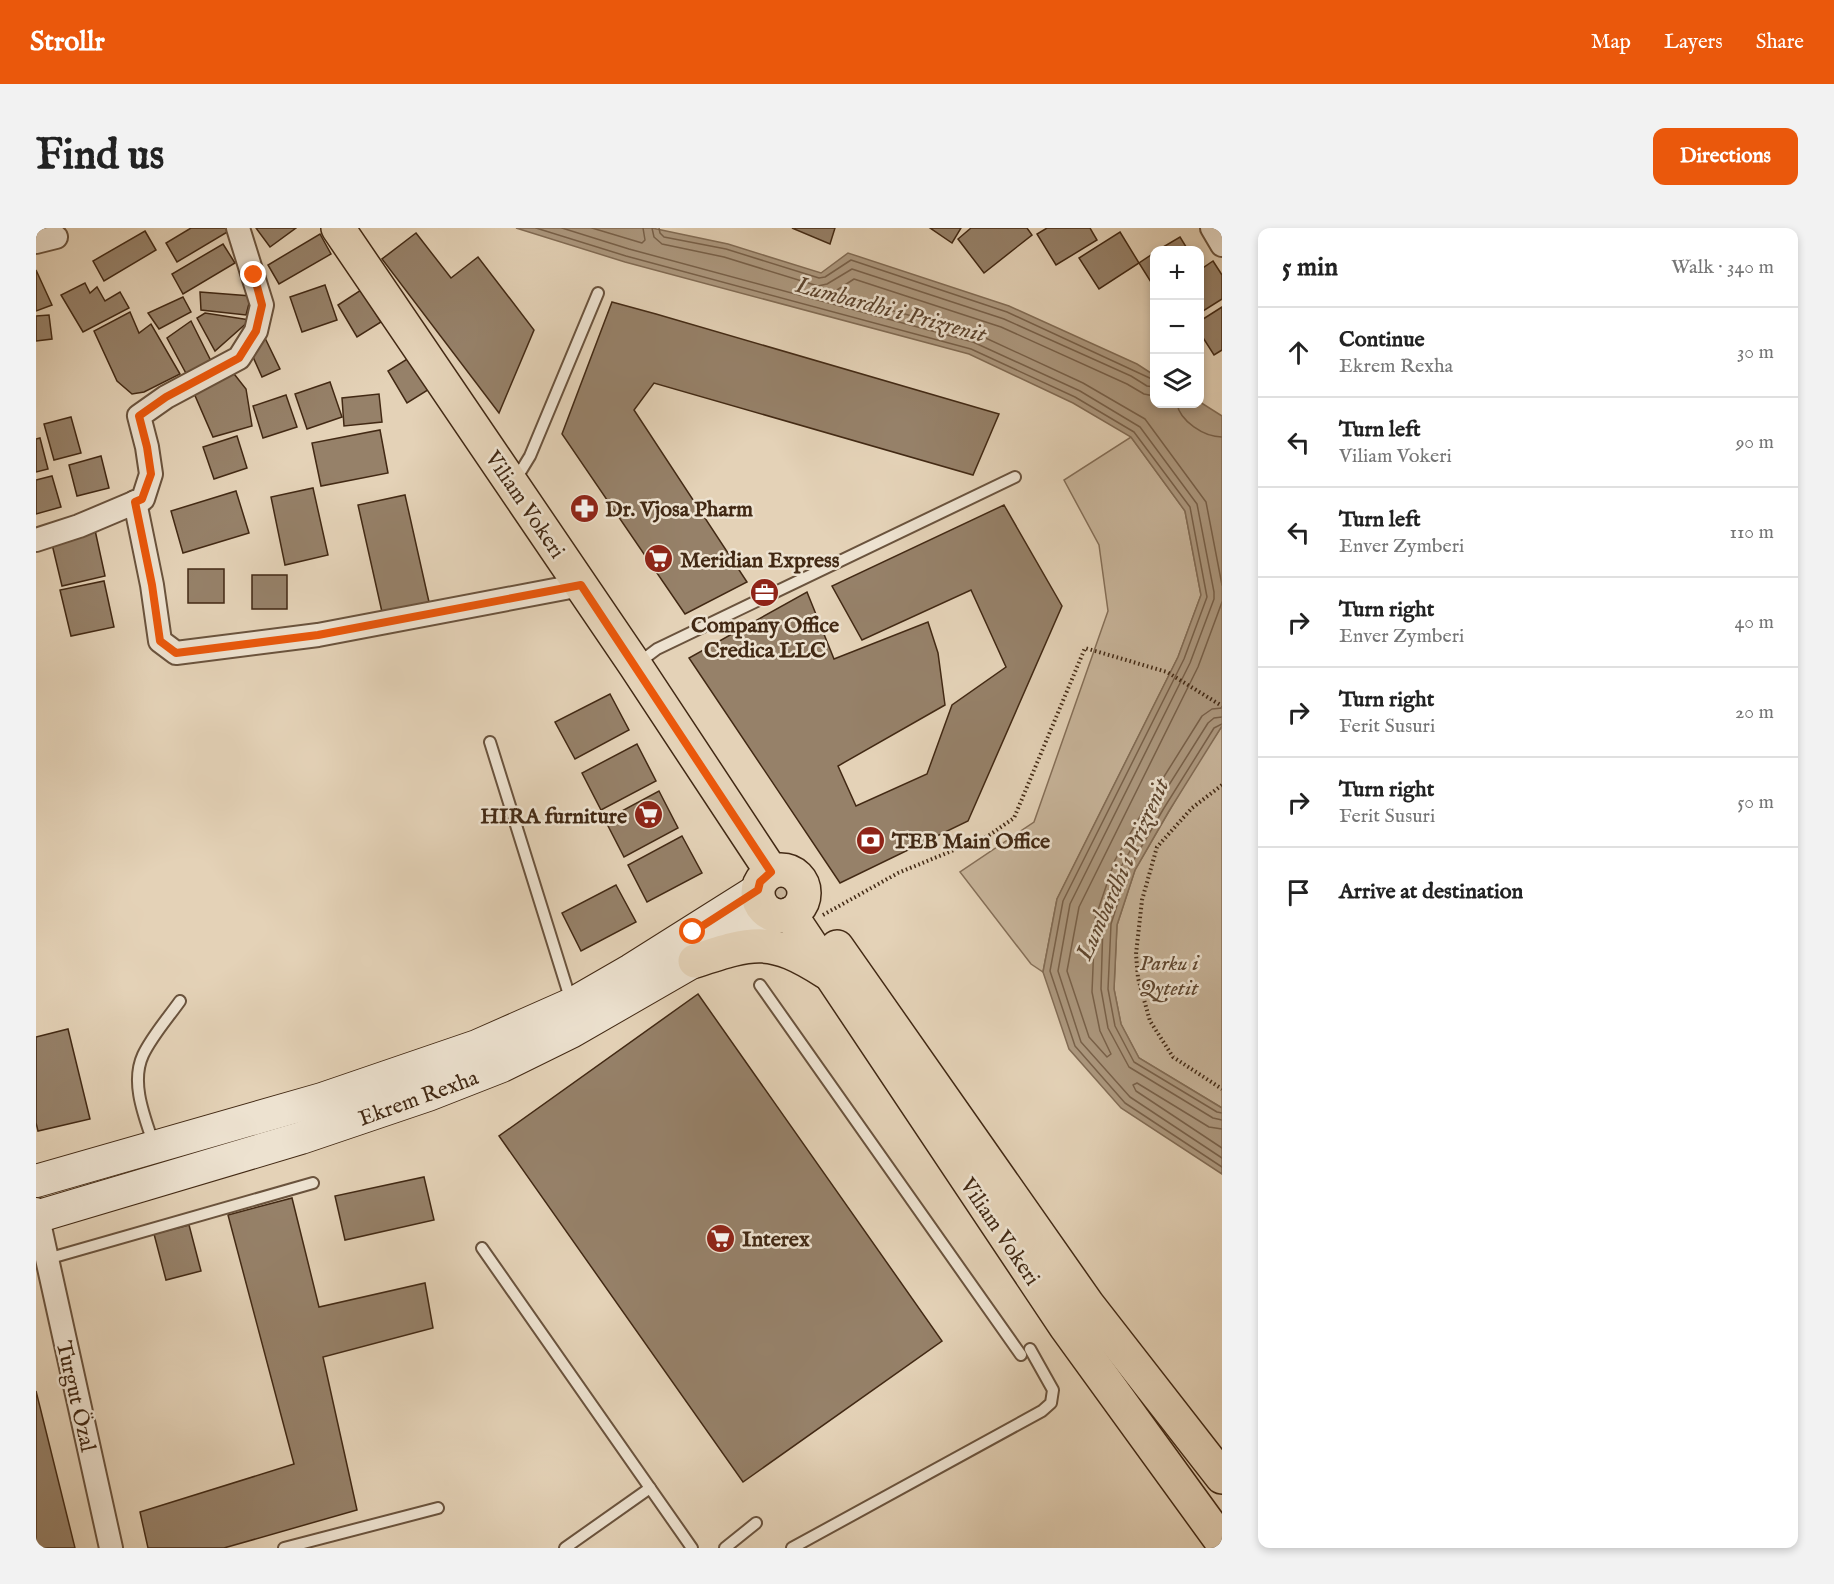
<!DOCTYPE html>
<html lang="en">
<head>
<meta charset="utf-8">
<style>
  :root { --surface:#fff; --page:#f2f2f2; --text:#222; --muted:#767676; --line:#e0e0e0; --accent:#ea580c }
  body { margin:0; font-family:"IM FELL English",serif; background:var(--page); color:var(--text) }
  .controls { position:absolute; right:18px; top:18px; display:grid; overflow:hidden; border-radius:12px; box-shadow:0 3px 9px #0003 }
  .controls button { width:54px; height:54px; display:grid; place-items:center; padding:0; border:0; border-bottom:2px solid var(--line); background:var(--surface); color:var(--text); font:30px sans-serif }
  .stop { position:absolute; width:18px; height:18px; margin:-14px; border:4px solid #ea580c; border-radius:50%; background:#fff }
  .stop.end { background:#ea580c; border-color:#fff; box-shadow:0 2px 6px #0008 }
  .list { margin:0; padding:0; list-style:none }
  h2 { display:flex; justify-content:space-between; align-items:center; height:78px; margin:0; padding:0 24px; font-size:26px }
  h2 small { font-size:20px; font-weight:400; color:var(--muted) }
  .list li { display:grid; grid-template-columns:39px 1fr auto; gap:18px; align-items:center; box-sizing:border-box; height:90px; padding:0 24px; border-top:2px solid var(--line) }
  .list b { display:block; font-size:22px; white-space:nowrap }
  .list p { margin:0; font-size:20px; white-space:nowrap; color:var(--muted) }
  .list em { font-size:20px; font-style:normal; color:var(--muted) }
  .icon { flex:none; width:33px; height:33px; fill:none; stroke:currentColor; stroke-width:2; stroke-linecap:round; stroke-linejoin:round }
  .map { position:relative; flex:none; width:1186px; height:1320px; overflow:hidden; border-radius:12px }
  header { display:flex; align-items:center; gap:36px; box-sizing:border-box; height:84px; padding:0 30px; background:var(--accent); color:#fff }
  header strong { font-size:28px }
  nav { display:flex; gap:33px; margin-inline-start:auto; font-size:21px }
  .intro { display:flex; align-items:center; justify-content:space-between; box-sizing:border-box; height:144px; padding:0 36px }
  h1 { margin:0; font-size:42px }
  .button { padding:15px 27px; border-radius:12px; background:var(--accent); color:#fff; font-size:21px; font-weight:700 }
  main { display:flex; gap:36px; padding:0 36px }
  aside { flex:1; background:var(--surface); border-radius:12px; box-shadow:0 3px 9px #0003 }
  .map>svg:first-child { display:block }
</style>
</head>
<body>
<header>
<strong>Strollr</strong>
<nav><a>Map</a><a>Layers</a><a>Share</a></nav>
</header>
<div class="intro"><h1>Find us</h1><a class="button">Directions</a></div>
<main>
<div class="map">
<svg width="1186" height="1320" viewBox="0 0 1186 1320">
  <rect width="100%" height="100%" fill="#e4d2b7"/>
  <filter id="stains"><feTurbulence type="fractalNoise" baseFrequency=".00333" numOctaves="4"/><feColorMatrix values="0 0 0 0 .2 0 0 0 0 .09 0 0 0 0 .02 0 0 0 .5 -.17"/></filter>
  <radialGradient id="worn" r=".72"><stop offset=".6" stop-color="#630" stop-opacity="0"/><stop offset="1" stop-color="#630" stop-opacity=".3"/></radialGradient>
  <!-- green -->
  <g fill="#c8b59b" stroke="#856f58" stroke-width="1.5">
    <path d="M 1095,209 L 1149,283 L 1165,367 L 1142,429 L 1021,671 L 1007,744 L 995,736 L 924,644 L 998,594 L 1072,383 L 1063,317 L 1028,252 Z"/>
    <path d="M 1186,498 L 1186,880 L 1103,830 L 1085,796 L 1078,761 L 1081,697 L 1099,642 L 1158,540 Z"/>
    <path d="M 746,645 C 762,649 768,660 762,675 L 736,682 L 727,660 Z"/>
  </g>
  <!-- water -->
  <path fill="#ad9980" stroke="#826c55" stroke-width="1.5" d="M 480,0 L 616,0 L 692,16 L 785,45 L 812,25 L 973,78 L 1101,136 L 1118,147 L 1118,176 L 1164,174 L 1186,188 L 1186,498 L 1133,583 L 1099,642 L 1081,697 L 1078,761 L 1085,796 L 1103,830 L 1186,880 L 1186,946 L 1085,880 L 1033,821 L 1007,744 L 1021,671 L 1142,429 L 1165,367 L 1149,283 L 1095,209 L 1037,175 L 933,126 L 589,34 Z"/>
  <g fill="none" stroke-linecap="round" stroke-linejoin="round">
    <!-- shore -->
    <g stroke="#78614a" stroke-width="1.5">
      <path d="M 500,0 L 590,28 L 935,121 L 1039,169 L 1098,204 L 1154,279 L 1171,369 L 1148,431 L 1027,673 L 1014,743 L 1039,818 L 1089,875 L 1186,939"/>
      <path d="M 526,0 L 593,21 L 937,114 L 1044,163 L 1104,199 L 1161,276 L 1178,364 L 1178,371 L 1154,435 L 1034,676 L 1022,743 L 1045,814 L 1094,869 L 1186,930"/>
      <path d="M 556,0 L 606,15 L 609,12 L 607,0"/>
      <path d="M 616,0 L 618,9 L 626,16 L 688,29 L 782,58 L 791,56 L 816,41 L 968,91 L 1095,148 L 1111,158 L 1118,159"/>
      <path d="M 623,0 L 624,5 L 628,9 L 690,21 L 783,50 L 789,49 L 815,32 L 971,84 L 1118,152"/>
      <path d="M 1118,168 L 1108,166 L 1091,156 L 965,99 L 818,51 L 798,64 L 800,67 L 941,106 L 1047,155 L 1109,191 L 1170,274 L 1186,357"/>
      <path d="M 1141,176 C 1144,193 1168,209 1186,209"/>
      <path d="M 1186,374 L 1162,439 L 1043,679 L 1031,743 L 1053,809 L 1071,829 L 1075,826 L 1064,803 L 1056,764 L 1059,691 L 1079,632 L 1114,571 L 1166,488 L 1176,481 L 1186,480"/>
      <path d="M 1186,489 L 1178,490 L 1172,495 L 1121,576 L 1086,637 L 1067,695 L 1065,761 L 1072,800 L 1093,839 L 1177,890 L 1186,892"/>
      <path d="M 1186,496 L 1178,500 L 1128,580 L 1093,640 L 1075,696 L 1072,761 L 1079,798 L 1098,834 L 1181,884 L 1186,885"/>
      <path d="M 1186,901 L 1173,899 L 1101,855 L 1097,857 L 1100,863 L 1186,920"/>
    </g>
  </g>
  <!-- building -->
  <g fill="#968169" stroke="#422914" stroke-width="1.5">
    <path d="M 155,0 L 191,0 L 193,3 L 141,34 L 130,15 Z"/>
    <path d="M 220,0 L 260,0 L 234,19 Z"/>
    <path d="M 756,0 L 799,0 L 794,16 Z"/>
    <path d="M 894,0 L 925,0 L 916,15 Z"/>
    <path d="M 935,0 L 991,0 L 996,7 L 948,45 L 922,11 Z"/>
    <path d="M 1011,0 L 1054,0 L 1061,12 L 1020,37 L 1001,6 Z"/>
    <path d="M 109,3 L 120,22 L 68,53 L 57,33 Z"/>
    <path d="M 1084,4 L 1103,35 L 1063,61 L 1043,30 Z"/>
    <path d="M 380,5 L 415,50 L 442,29 L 498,102 L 463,185 L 346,31 Z"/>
    <path d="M 284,6 L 295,26 L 243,56 L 232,37 Z"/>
    <path d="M 1144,9 L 1152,22 L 1122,22 Z"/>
    <path d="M 187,16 L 199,35 L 147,66 L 136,46 Z"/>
    <path d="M 1118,25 L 1118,59 L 1103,35 Z"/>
    <path d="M 1177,33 L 1186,47 L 1186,71 L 1164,85 L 1164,42 Z"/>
    <path d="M 0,42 L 16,77 L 0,83 Z"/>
    <path d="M 49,55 L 54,65 L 61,59 L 69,73 L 84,64 L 93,80 L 47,104 L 25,67 Z"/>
    <path d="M 289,57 L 301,92 L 266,104 L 254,69 Z"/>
    <path d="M 325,62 L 345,94 L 321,109 L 302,77 Z"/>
    <path d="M 164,64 L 215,68 L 210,87 L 165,82 Z"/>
    <path d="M 147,69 L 155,84 L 123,101 L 112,85 Z"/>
    <path d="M 576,74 L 620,86 L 963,186 L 937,247 L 618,155 L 598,182 L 711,354 L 649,386 L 526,206 Z"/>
    <path d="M 1186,79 L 1186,122 L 1178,127 L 1164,105 L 1164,93 Z"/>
    <path d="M 94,84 L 103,105 L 115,96 L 144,146 L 108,164 L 96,166 L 81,153 L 58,103 Z"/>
    <path d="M 169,85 L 214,92 L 179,123 L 161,90 Z"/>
    <path d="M 13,87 L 16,111 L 0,113 L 0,88 Z"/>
    <path d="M 155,93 L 176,135 L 152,149 L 131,110 Z"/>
    <path d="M 229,110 L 244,141 L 226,149 L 213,120 Z"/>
    <path d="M 376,128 L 395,160 L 371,175 L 352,143 Z"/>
    <path d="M 195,142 L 210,161 L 216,198 L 177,209 L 157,163 Z"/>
    <path d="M 294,154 L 306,189 L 271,201 L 259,166 Z"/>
    <path d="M 343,166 L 346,194 L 308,198 L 306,170 Z"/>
    <path d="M 250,167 L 261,199 L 227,210 L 217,178 Z"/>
    <path d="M 35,189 L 45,225 L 18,232 L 8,196 Z"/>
    <path d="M 344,202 L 352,245 L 285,258 L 276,215 Z"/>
    <path d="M 201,208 L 211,240 L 178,251 L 167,219 Z"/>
    <path d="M 4,210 L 12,241 L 0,244 L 0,211 Z"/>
    <path d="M 65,228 L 73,260 L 41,268 L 33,237 Z"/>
    <path d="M 16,248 L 25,279 L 0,286 L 0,252 Z"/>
    <path d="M 277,260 L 292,327 L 249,337 L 235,269 Z"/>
    <path d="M 200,263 L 213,305 L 147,325 L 135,283 Z"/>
    <path d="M 369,267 L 393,374 L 346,384 L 322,277 Z"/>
    <path d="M 968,277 L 1026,378 L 932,593 L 804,655 L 653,430 L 771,364 L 798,431 L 892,394 L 902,425 L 909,477 L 802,538 L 820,578 L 891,546 L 916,477 L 970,439 L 935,362 L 826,412 L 796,358 Z"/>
    <path d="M 59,302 L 69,348 L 26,358 L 15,312 Z"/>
    <rect x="152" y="341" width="36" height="34"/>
    <rect x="216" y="347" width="35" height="34"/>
    <path d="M 68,353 L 78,399 L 35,408 L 24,362 Z"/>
    <path d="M 574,466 L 593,502 L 539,531 L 519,494 Z"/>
    <path d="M 601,516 L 620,553 L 565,582 L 546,545 Z"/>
    <path d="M 623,563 L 642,600 L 588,629 L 569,592 Z"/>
    <path d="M 646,608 L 666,645 L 611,674 L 592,637 Z"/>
    <path d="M 580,657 L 600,694 L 545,723 L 526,685 Z"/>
    <path d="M 662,766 L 906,1113 L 707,1254 L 463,908 Z"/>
    <path d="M 32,801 L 54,891 L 2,903 L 0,895 L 0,809 Z"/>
    <path d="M 388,949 L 398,992 L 309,1012 L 299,968 Z"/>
    <path d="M 256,970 L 283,1079 L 389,1055 L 397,1100 L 287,1129 L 321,1282 L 188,1320 L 112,1320 L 104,1284 L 258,1236 L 192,987 Z"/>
    <path d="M 153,997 L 165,1043 L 130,1052 L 118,1006 Z"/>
    <path d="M 0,1163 L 39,1320 L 0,1320 Z"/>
  </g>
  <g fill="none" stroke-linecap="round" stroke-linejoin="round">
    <defs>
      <g id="lane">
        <path d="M 480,251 L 494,228 L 562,65"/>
        <path d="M 601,436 L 621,421 L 979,249"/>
        <path d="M 454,514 L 535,773"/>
        <path d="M 724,757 L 985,1127"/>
        <path d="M 118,917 C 109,890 94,855 107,827 C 116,808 132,790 144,773"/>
        <path d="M 446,1020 L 656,1320"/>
        <path d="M 11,1031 L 277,955"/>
        <path d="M 248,1320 L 402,1280"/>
        <path d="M 529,1320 L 614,1260"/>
        <path d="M 689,1320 L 720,1295"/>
        <path d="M 756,1320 L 1006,1183 L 1015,1175 L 1017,1162 L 994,1121"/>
      </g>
      <g id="street">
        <path d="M 1176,0 L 1186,17"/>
        <path d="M 0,14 L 20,9"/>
        <path d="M 99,274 L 116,357 L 124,413 L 140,425 L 282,407 L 545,357"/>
        <path d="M 0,312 L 43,298 L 107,271 L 115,246 L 111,219 L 103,188 L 130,169 L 203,130 L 220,103 L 226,77 L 202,0"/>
        <path d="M 0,981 L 75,1320"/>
      </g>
      <g id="secondary">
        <path d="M 0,953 L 286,871 L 441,818 L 536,776 L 595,742 L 722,662"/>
        <path d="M 0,989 L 265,910 L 392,867 L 466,838 L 535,804 L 738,687"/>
      </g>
      <g id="primary">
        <path d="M 302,0 L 599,437 L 735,643"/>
        <circle cx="745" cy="665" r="23"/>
        <path d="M 754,686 L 1030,1099 L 1186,1314"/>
        <path d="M 801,719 L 1052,1077 L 1186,1249"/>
        <path d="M 659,733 C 719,713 735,709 790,744"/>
      </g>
    </defs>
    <!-- lane casing -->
    <use href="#lane" stroke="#6a533d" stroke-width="14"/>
    <!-- street casing -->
    <use href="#street" stroke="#6a533d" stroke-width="26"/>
    <!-- secondary casing -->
    <use href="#secondary" stroke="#422914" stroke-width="34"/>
    <!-- primary casing -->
    <use href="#primary" stroke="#422914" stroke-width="36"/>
    <!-- path -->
    <g stroke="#422914" stroke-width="4" stroke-dasharray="1.5 3" stroke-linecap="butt">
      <path d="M 1186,557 L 1156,580 L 1121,619 L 1106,672 L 1100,726 L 1102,750 L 1114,793 L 1137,829 L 1186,861"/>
      <path d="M 787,687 L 862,645 L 952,608 L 978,590 L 1049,420 L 1131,444 L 1186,478"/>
    </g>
    <!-- lane -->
    <use href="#lane" stroke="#ede2d0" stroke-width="10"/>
    <!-- street -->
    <use href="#street" stroke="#ede2d0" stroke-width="22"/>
    <!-- secondary -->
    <use href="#secondary" stroke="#ede2d0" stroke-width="32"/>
    <!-- primary -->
    <use href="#primary" stroke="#e4d2b7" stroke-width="33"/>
  </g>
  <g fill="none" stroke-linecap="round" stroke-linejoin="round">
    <!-- route -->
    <path stroke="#ea580c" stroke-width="8" d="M 218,47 L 226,77 L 220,103 L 203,130 L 130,169 L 103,188 L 111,219 L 115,246 L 106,271 L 99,274 L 116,357 L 124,413 L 140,425 L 282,407 L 545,357 L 735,644 L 724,654 L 722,662 L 657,704"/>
  </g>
  <!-- icons -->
  <defs>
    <symbol id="pharmacy-disc" viewBox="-11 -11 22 22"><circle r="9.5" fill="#8f2418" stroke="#ede2d0"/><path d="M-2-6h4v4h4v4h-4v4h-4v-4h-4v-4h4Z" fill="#fff"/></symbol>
    <symbol id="supermarket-disc" viewBox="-11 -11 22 22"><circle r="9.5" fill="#8f2418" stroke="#ede2d0"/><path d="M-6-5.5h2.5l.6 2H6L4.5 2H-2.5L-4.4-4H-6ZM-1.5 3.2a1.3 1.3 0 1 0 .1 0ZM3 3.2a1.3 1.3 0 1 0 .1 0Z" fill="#fff"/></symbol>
    <symbol id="office-disc" viewBox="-11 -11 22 22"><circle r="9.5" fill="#8f2418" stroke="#ede2d0"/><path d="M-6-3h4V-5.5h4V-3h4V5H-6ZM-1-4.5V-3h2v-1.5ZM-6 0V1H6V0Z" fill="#fff"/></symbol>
    <symbol id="bank-disc" viewBox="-11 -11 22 22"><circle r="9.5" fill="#8f2418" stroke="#ede2d0"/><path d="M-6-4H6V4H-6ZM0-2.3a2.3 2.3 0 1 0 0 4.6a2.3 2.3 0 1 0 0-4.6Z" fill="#fff"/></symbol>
  </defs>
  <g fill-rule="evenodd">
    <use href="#pharmacy-disc" x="532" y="264" width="33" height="33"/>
    <use href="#supermarket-disc" x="606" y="314" width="33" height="33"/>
    <use href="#office-disc" x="712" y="348" width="33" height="33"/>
    <use href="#supermarket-disc" x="596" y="570" width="33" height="33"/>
    <use href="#bank-disc" x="818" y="596" width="33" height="33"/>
    <use href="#supermarket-disc" x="668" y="994" width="33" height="33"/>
  </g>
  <g text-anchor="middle" stroke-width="5" stroke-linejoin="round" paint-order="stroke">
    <!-- street labels -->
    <g font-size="22" fill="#422914" stroke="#ede2d0">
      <text transform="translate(490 276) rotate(56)" y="8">Viliam Vokeri</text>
      <text transform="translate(382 869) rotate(-20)" y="8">Ekrem Rexha</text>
      <text transform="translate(965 1003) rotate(56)" y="8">Viliam Vokeri</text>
      <text transform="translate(41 1168) rotate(77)" y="8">Turgut Özal</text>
    </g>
    <!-- poi labels -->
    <g font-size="22" font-weight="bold" fill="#422914" stroke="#ede2d0" text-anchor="start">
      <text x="569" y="288">Dr. Vjosa Pharm</text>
      <text x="644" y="339">Meridian Express</text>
      <text x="729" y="404" text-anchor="middle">Company Office<tspan x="729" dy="25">Credica LLC</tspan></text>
      <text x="591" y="595" text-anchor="end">HIRA furniture</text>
      <text x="856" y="620">TEB Main Office</text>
      <text x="706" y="1018">Interex</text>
    </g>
    <!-- park labels -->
    <g font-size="22" font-style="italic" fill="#5d452f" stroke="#ede2d0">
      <text x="1133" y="742">Parku i<tspan x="1133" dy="25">Qytetit</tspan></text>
    </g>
    <!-- water labels -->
    <g font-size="24" font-style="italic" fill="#5d452f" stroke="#ede2d0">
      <text transform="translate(855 81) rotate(15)" y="8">Lumbardhi i Prizrenit</text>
      <text transform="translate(1086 641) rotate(-66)" y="8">Lumbardhi i Prizrenit</text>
    </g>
  </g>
  <rect width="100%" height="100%" filter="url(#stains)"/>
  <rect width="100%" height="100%" fill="url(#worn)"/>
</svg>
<div class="controls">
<button>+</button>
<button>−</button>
<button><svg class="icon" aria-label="layers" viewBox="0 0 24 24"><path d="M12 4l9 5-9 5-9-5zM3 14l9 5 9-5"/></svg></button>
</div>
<div class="stop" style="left:657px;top:704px"></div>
<div class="stop end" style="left:218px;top:47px"></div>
</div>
<aside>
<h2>5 min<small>Walk · 340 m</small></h2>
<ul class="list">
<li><svg class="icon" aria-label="ahead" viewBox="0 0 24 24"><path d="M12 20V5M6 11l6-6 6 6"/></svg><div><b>Continue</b><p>Ekrem Rexha</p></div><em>30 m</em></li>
<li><svg class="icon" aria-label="left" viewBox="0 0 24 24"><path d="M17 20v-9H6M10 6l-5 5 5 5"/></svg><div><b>Turn left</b><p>Viliam Vokeri</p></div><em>90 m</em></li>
<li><svg class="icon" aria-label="left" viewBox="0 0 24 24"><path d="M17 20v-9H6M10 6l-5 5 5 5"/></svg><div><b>Turn left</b><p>Enver Zymberi</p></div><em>110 m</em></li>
<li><svg class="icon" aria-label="right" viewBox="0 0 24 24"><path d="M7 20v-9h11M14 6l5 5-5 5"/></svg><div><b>Turn right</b><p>Enver Zymberi</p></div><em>40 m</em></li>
<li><svg class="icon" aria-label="right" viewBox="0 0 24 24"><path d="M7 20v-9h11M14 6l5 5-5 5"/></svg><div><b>Turn right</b><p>Ferit Susuri</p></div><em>20 m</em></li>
<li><svg class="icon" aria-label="right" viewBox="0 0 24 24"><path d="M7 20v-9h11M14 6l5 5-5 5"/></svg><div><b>Turn right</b><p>Ferit Susuri</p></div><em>50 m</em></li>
<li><svg class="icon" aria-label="arrive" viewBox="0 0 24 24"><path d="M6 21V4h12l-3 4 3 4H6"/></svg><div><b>Arrive at destination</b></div></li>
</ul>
</aside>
</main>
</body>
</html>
